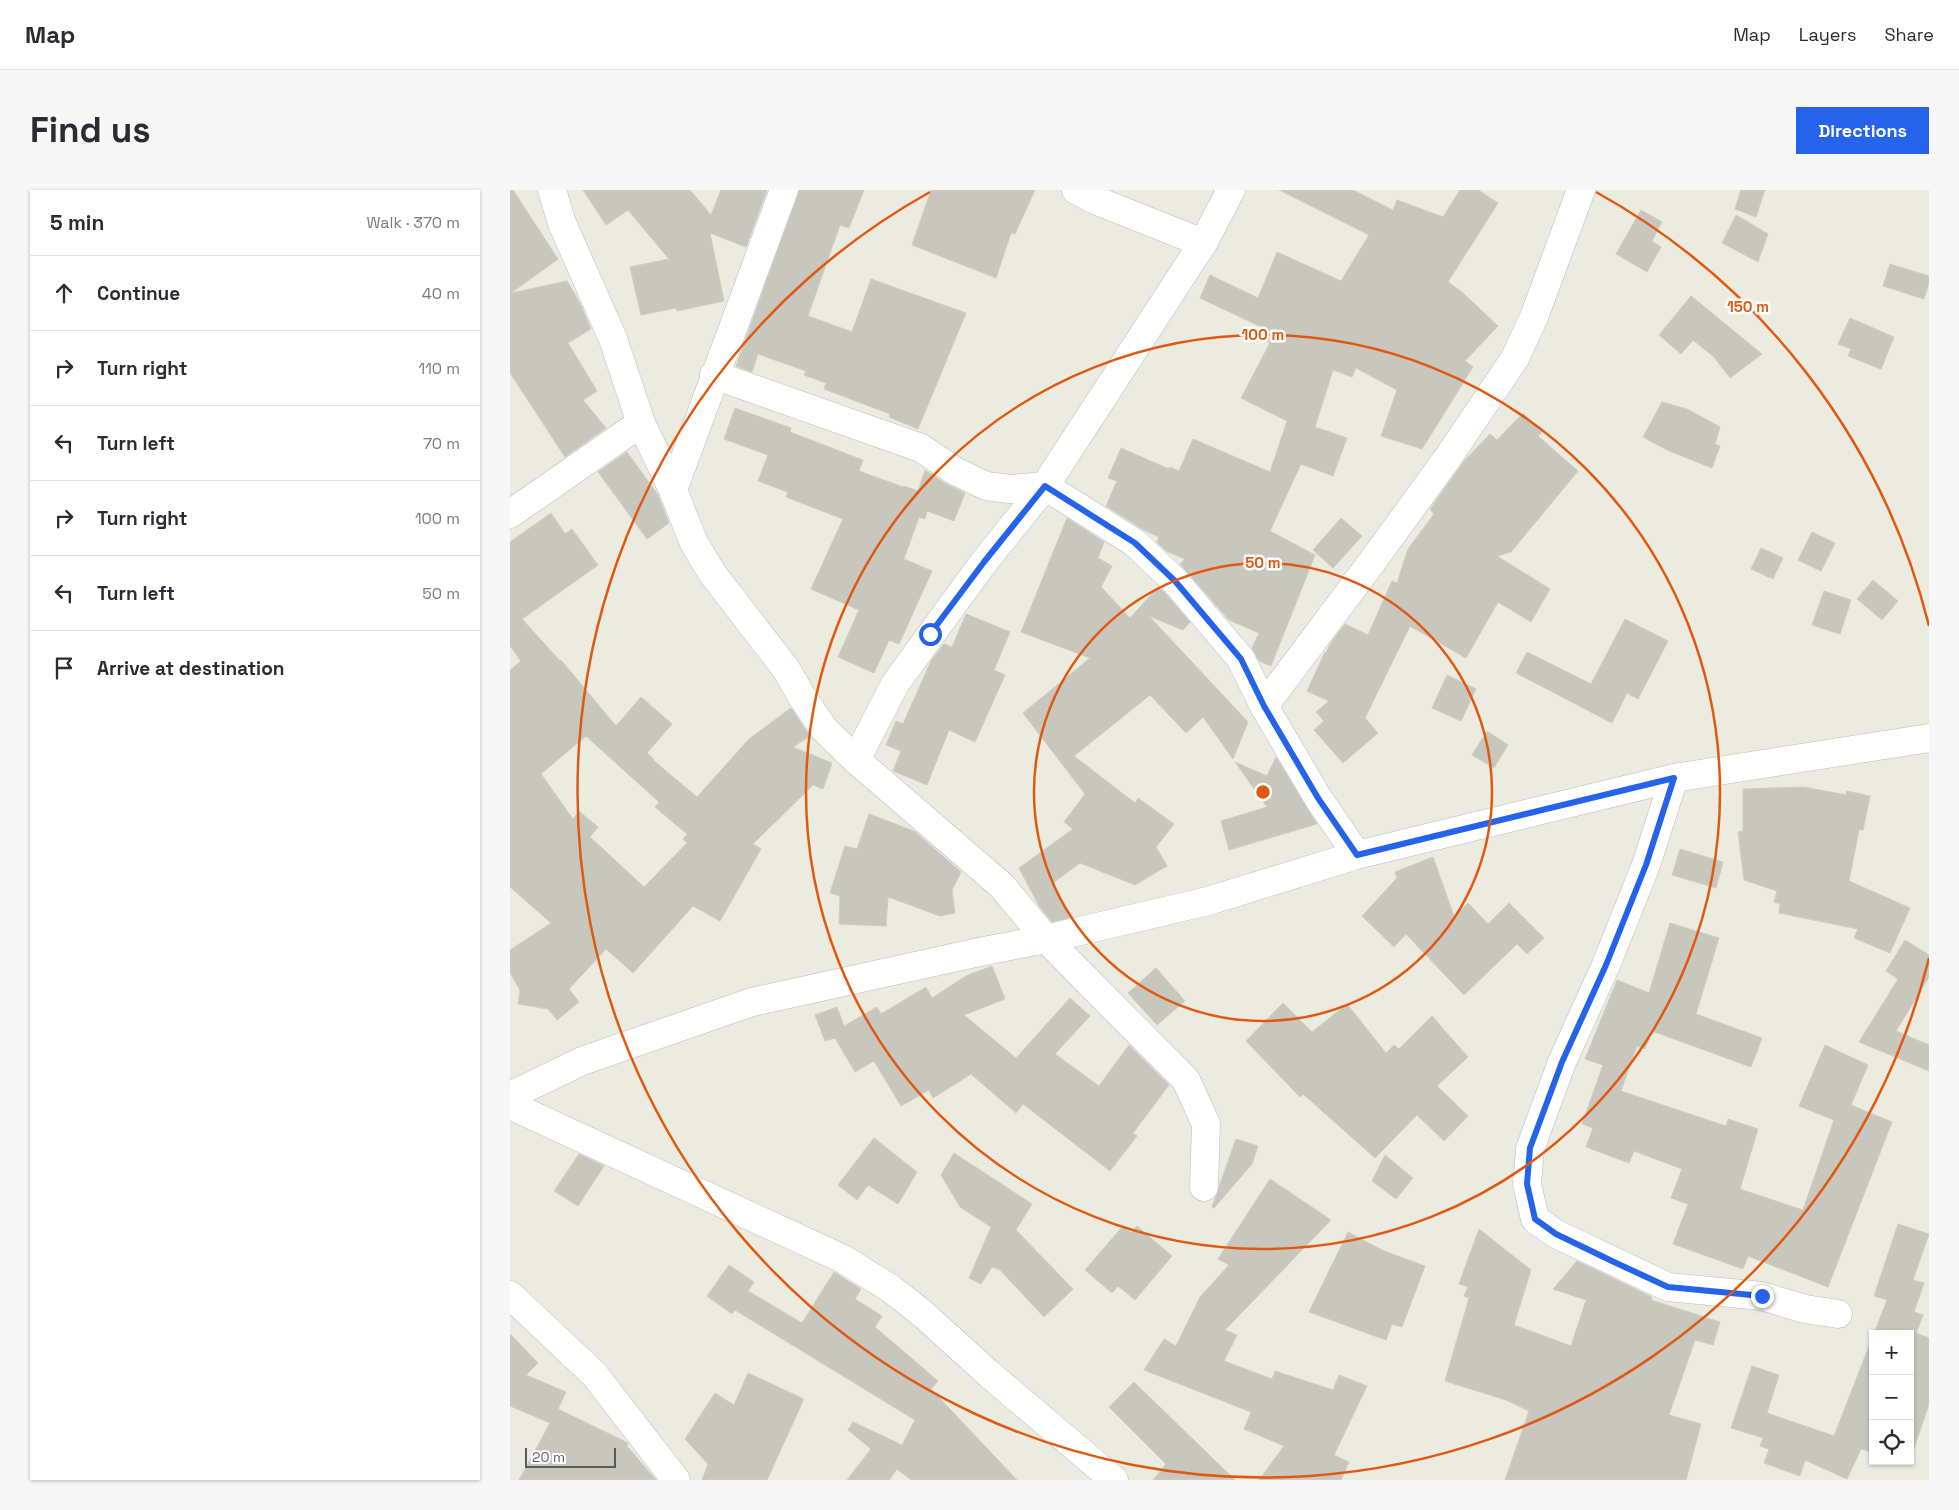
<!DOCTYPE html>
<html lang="en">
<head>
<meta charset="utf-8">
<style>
  :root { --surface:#fff; --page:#f7f7f7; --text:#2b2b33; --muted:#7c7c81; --line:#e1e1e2; --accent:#2563eb }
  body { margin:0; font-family:"Space Grotesk",sans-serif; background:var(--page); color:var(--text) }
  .controls { position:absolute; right:15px; bottom:15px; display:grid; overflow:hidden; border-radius:0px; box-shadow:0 1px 4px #0004 }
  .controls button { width:45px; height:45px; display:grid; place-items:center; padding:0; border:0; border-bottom:1px solid var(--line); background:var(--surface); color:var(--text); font:25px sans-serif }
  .scale { position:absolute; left:15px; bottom:12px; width:91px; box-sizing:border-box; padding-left:5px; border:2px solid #585a60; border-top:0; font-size:14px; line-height:18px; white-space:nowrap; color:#585a60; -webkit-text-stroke:4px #fff; paint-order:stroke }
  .stop { position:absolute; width:15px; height:15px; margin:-11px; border:4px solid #2563eb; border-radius:50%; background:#fff }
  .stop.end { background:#2563eb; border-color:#fff; box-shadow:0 1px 5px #0008 }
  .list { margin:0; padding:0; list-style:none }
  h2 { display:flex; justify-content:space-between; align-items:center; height:65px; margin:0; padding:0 20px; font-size:21px }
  h2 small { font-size:16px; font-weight:400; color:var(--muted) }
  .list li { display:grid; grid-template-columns:32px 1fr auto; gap:15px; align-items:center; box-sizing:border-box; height:75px; padding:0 20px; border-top:1px solid var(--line) }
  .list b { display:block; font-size:19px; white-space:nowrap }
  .list em { font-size:16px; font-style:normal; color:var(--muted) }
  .icon { flex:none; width:28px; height:28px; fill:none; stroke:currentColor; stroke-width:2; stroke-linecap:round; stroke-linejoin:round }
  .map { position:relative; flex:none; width:1419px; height:1290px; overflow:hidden; border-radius:0px }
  header { display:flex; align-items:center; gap:30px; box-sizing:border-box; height:70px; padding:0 25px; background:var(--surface); border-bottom:1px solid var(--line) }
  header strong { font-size:24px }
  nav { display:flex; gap:28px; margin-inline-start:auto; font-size:18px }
  .intro { display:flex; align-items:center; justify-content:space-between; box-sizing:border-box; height:120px; padding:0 30px }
  h1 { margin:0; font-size:35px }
  .button { padding:12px 22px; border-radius:0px; background:var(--accent); color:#fff; font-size:18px; font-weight:700 }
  main { display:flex; gap:30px; padding:0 30px }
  aside { flex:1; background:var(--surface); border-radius:0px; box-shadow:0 1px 4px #0004 }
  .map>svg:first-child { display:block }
</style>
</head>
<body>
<header>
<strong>Map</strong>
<nav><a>Map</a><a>Layers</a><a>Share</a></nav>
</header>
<div class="intro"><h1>Find us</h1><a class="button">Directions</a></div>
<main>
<aside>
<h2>5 min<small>Walk · 370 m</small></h2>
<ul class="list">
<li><svg class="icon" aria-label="ahead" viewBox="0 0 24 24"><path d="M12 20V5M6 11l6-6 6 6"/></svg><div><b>Continue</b></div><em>40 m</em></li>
<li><svg class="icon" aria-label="right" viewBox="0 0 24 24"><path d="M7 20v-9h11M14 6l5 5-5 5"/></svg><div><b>Turn right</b></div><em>110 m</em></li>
<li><svg class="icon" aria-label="left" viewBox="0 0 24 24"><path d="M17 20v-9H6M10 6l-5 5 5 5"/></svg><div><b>Turn left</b></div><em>70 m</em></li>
<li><svg class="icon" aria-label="right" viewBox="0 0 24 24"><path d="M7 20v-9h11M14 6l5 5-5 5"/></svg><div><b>Turn right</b></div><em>100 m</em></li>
<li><svg class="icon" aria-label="left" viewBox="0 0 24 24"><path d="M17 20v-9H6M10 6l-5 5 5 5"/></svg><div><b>Turn left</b></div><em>50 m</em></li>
<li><svg class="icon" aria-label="arrive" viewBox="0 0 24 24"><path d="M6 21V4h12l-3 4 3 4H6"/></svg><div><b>Arrive at destination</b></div></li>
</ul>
</aside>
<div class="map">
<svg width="1419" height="1290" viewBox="0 0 1419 1290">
  <rect width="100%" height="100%" fill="#ebebdf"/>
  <!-- building -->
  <g fill="#c8c7be" stroke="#cfcebe" fill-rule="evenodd">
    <path d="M 0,0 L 3,0 L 48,69 L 1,103 L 57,91 L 70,113 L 81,139 L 58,153 L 87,201 L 73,210 L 96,238 L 55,267 L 0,183 Z"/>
    <path d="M 73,0 L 180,0 L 201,25 L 211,0 L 257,0 L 236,57 L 200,43 L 214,111 L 167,121 L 166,118 L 131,125 L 120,77 L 159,69 L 118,20 L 96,35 Z"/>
    <path d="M 289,0 L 354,0 L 339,38 L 330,35 L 298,126 L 342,142 L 361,89 L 456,123 L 408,239 L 379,227 L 380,224 L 314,199 L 316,193 L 294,185 L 296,181 L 248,164 L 242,182 L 226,176 Z"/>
    <path d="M 421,0 L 525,0 L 505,44 L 501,43 L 486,88 L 402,55 Z"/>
    <path d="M 769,0 L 843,0 L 883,20 L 887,10 L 933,27 L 950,0 L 968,0 L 988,13 L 938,92 L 952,102 L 988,136 L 955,171 L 963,177 L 912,259 L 871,246 L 887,200 L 846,178 L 842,187 L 823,180 L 805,237 L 837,248 L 823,286 L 791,274 L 760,341 L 805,365 L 761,476 L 749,471 L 742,458 L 749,443 L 719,430 L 670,374 L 675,369 L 656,361 L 647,352 L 649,347 L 634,340 L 596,316 L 607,291 L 598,288 L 611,258 L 659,279 L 660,277 L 669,281 L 683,249 L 760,282 L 777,231 L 731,208 L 760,153 L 758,152 L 762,142 L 690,108 L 700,85 L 748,108 L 767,62 L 831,91 L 859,45 Z"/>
    <path d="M 1231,0 L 1255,0 L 1246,27 L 1225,19 Z"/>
    <path d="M 1131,20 L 1152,32 L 1142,51 L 1151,57 L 1137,82 L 1106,64 Z"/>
    <path d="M 1226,25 L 1258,44 L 1248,72 L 1212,53 Z"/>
    <path d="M 1380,74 L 1419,86 L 1419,93 L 1414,109 L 1373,96 Z"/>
    <path d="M 1181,106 L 1252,164 L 1220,188 L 1204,167 L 1183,150 L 1171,164 L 1149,145 Z"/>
    <path d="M 1340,128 L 1384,147 L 1371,179 L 1338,166 L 1341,159 L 1328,154 Z"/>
    <path d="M 1152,212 L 1177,219 L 1210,237 L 1205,254 L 1210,256 L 1202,278 L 1157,260 L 1133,247 Z"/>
    <path d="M 225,218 L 281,238 L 280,242 L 353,270 L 349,281 L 393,297 L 394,296 L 408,301 L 415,280 L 436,294 L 455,303 L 444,331 L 417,321 L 415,329 L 409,327 L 394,369 L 422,381 L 389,454 L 379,450 L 364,483 L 328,467 L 349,420 L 301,399 L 333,329 L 276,307 L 278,302 L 248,291 L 258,265 L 214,249 Z"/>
    <path d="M 1013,223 L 1032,242 L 1028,246 L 1068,281 L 1001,362 L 987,366 L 1040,399 L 1021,432 L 988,412 L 956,468 L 900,436 L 855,528 L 868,543 L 833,573 L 804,540 L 814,531 L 806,522 L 819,511 L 797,501 L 815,462 L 816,463 L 820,454 L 835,434 L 858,445 L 882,391 L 887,393 L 898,359 L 924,324 L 920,319 L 955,270 L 980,244 L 987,250 Z"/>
    <path d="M 117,262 L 148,305 L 159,333 L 137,349 L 88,282 Z"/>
    <path d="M 41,323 L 55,344 L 62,339 L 88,375 L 12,429 L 50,471 L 51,470 L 106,536 L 131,507 L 162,534 L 137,563 L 144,569 L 143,570 L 187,607 L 239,549 L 281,518 L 300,546 L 283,557 L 322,573 L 313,599 L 303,595 L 243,654 L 251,659 L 210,731 L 183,716 L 123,783 L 96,759 L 59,799 L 69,812 L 47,830 L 38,819 L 8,814 L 10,800 L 0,783 L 0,760 L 41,733 L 0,697 L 0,480 L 11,471 L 0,456 L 0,352 ZM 76,546 L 149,612 L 145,617 L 177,644 L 173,649 L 177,653 L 134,697 L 80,647 L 88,637 L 69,621 L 63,629 L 31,584 Z"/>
    <path d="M 557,328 L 594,352 L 588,368 L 602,376 L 591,397 L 620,428 L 648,397 L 654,402 L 680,432 L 673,440 L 639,426 L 738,532 L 723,569 L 693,527 L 676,543 L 640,505 L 564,566 L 625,613 L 628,608 L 664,634 L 646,657 L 657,676 L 625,695 L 570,673 L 543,693 L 559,728 L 542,732 L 529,716 L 509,678 L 563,639 L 554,632 L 575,604 L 513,523 L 580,468 L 511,442 Z"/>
    <path d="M 831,328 L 852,346 L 823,378 L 803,360 Z"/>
    <path d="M 1302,342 L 1325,353 L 1311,381 L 1288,370 Z"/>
    <path d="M 1251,358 L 1273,368 L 1263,389 L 1241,379 Z"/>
    <path d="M 1363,390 L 1388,411 L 1372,430 L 1347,409 Z"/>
    <path d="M 1314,401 L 1341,410 L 1330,444 L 1302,435 Z"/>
    <path d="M 456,424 L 500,442 L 484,480 L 495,485 L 465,552 L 439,540 L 417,595 L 383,581 L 391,561 L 376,555 L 386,531 L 393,534 L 421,471 L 434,454 L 442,457 Z"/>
    <path d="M 1115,429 L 1158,451 L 1128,509 L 1117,503 L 1102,533 L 1006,483 L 1017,462 L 1081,494 Z"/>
    <path d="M 937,485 L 966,499 L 951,531 L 922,518 Z"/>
    <path d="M 977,541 L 998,555 L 984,578 L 962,565 Z"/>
    <path d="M 766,567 L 807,634 L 719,660 L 711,631 L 757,617 L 725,572 L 757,586 Z"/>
    <path d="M 1294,597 L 1336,605 L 1337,601 L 1360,606 L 1353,640 L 1349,640 L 1339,691 L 1400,718 L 1380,763 L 1344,748 L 1348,739 L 1269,723 L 1270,714 L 1264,712 L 1267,701 L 1234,690 L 1228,642 L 1233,641 L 1233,599 Z"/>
    <path d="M 359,624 L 404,641 L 451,682 L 442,700 L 445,723 L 430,726 L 378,707 L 376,736 L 329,734 L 330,706 L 320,703 L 335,656 L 347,659 Z"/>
    <path d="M 1170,659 L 1213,672 L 1206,698 L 1162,685 Z"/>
    <path d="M 923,667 L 944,726 L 958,713 L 978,734 L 999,713 L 1034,748 L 1017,764 L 1007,754 L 954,805 L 896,744 L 884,757 L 852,726 L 887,688 L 885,682 Z"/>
    <path d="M 1160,733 L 1209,748 L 1186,824 L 1252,848 L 1241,877 L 1142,841 L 1135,859 L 1127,856 L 1111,901 L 1216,936 L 1218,929 L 1248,939 L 1230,999 L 1293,1020 L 1324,930 L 1289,916 L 1315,855 L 1358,875 L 1341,915 L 1382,932 L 1318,1097 L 1238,1066 L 1233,1079 L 1163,1054 L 1178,1014 L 1161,1008 L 1172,979 L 1124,961 L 1119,973 L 1076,957 L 1083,938 L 1072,934 L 1093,875 L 1075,869 L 1107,790 L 1139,803 Z"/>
    <path d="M 1395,750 L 1419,765 L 1419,787 L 1386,841 L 1419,855 L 1419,881 L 1349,852 L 1388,789 L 1376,781 Z"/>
    <path d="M 482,776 L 495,809 L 454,825 L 506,868 L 560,808 L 580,826 L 545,864 L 589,896 L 619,855 L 659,895 L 623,943 L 627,946 L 600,981 L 513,914 L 506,923 L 461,884 L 423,908 L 419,900 L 391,916 L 364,871 L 345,882 L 325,848 L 315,851 L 305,825 L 327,817 L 334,836 L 367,817 L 371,824 L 416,797 L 422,808 L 456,786 Z"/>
    <path d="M 646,778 L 675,811 L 647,835 L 618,803 Z"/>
    <path d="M 773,813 L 802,842 L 837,814 L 876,863 L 884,855 L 889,859 L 922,826 L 958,867 L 927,896 L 958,926 L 934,951 L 907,925 L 865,968 L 793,904 L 790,907 L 736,851 Z"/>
    <path d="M 364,948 L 407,982 L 388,1014 L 358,995 L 347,1010 L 328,995 Z"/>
    <path d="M 726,949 L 748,956 L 742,974 L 704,1018 L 702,1017 Z"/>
    <path d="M 444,963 L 522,1014 L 506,1040 L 563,1099 L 534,1127 L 490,1080 L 482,1077 L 471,1094 L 459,1088 L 481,1037 L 450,1017 L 431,985 Z"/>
    <path d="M 69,964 L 94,976 L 68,1016 L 44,1001 Z"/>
    <path d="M 875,965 L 903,988 L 886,1009 L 862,991 Z"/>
    <path d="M 760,989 L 821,1030 L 715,1140 L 727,1145 L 714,1171 L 762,1189 L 765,1181 L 823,1200 L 829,1185 L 857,1196 L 824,1265 L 839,1272 L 831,1290 L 749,1290 L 774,1256 L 734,1239 L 741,1222 L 634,1180 L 654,1149 L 666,1156 L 690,1107 L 719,1075 L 708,1069 Z"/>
    <path d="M 1388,1034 L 1419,1044 L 1403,1090 L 1414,1093 L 1404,1122 L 1413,1125 L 1406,1143 L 1419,1148 L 1419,1214 L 1400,1270 L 1400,1144 L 1364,1144 L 1377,1110 L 1364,1106 Z"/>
    <path d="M 613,1036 L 621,1043 L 627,1036 L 662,1066 L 625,1110 L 608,1096 L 602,1103 L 575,1080 Z"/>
    <path d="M 969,1039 L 1021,1080 L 1004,1135 L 1061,1156 L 1076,1110 L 1043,1099 L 1067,1071 L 1142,1107 L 1141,1110 L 1210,1132 L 1203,1155 L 1185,1150 L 1159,1225 L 1191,1234 L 1176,1290 L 995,1290 L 1019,1221 L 996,1210 L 935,1191 L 959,1108 L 954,1106 L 958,1097 L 949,1094 Z"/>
    <path d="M 838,1042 L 874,1061 L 915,1076 L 892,1137 L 882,1134 L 876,1150 L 799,1122 Z"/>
    <path d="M 219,1075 L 244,1092 L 238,1101 L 292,1133 L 324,1082 L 351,1099 L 345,1109 L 372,1126 L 365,1137 L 428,1191 L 421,1199 L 507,1290 L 401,1290 L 387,1279 L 379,1290 L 337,1290 L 361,1259 L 338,1240 L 343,1232 L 392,1255 L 405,1230 L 225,1120 L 222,1124 L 197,1106 Z"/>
    <path d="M 0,1144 L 28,1173 L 16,1185 L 56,1202 L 48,1219 L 116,1252 L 118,1253 L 117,1256 L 146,1290 L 9,1290 L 40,1233 L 0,1216 Z"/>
    <path d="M 1363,1146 L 1363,1263 L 1351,1259 L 1337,1289 L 1295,1270 L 1290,1286 L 1254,1273 L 1259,1259 L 1250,1256 L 1253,1248 L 1221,1238 L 1242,1176 L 1269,1185 L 1257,1223 L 1324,1246 Z"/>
    <path d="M 238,1183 L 294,1209 L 257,1290 L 192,1290 L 198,1274 L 175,1249 L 205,1203 L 224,1215 Z"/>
    <path d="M 624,1192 L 725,1290 L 643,1290 L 656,1274 L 599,1217 Z"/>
  </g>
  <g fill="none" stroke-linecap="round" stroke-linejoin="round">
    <defs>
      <g id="minor">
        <path d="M 42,0 L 52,33 L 103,149 L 131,233 L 163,300 L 184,353 L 202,383 L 276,479 L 292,507 L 314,539 L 346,570 L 492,696 L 536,749 L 676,890 L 696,934 L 694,997"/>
        <path d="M 566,0 L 585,10 L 693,53"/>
        <path d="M 204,185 L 411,258 L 445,281 L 476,296 L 500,299 L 535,296 L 625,353 L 665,391 L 731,469 L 754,516 L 808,608 L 847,665"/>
        <path d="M 163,300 L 274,0"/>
        <path d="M 0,324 L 131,233"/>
        <path d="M 754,516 L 859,376 L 939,266 L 1005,168 L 1024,127 L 1071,0"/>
        <path d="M 346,570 L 385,494 L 474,372 L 535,296 L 693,53 L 721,0"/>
        <path d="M 1164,588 L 1136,675 L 1096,775 L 1052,872 L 1020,959 L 1017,994 L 1025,1029 L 1046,1044 L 1158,1097 L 1252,1106 L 1295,1119 L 1328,1124"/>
        <path d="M 0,906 L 72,871 L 242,812 L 474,761 L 536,749 L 698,711 L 847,665 L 1164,588 L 1419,548"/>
        <path d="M 0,915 L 333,1069 L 380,1098 L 413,1124 L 479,1184 L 604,1290"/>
        <path d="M 0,1105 L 84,1184 L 166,1290"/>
      </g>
    </defs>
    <!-- minor casing -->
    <use href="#minor" stroke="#babbc1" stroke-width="29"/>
    <!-- minor -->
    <use href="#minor" stroke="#fff" stroke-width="28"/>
  </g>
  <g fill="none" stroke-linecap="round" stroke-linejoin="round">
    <!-- route -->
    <path stroke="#2563eb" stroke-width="6" d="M 420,444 L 474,372 L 535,296 L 625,353 L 665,391 L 731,469 L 754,516 L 808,608 L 847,665 L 1164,588 L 1136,675 L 1096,775 L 1052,872 L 1020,958 L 1017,994 L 1025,1029 L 1046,1044 L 1104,1072 L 1158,1097 L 1252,1106"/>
  </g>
  <!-- distance rings -->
  <g fill="none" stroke="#e15910" stroke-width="2.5">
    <circle cx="753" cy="602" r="229"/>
    <circle cx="753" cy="602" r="457"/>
    <path d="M1419 768A686 686 0 1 1 420 2M1086 2A686 686 0 0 1 1419 436"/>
  </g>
  <circle cx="753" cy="602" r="8" fill="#e15910" stroke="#fff" stroke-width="2.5"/>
  <g font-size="15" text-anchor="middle" font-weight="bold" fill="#e15910" stroke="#fff" stroke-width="5" stroke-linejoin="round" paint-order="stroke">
    <text x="1238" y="122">150 m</text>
    <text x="753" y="150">100 m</text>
    <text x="753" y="378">50 m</text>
  </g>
</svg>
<div class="controls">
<button>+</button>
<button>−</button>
<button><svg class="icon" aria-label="locate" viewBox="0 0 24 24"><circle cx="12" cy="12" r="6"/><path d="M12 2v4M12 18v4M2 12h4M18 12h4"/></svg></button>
</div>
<div class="scale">20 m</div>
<div class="stop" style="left:420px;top:444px"></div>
<div class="stop end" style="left:1252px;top:1106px"></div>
</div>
</main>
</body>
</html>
